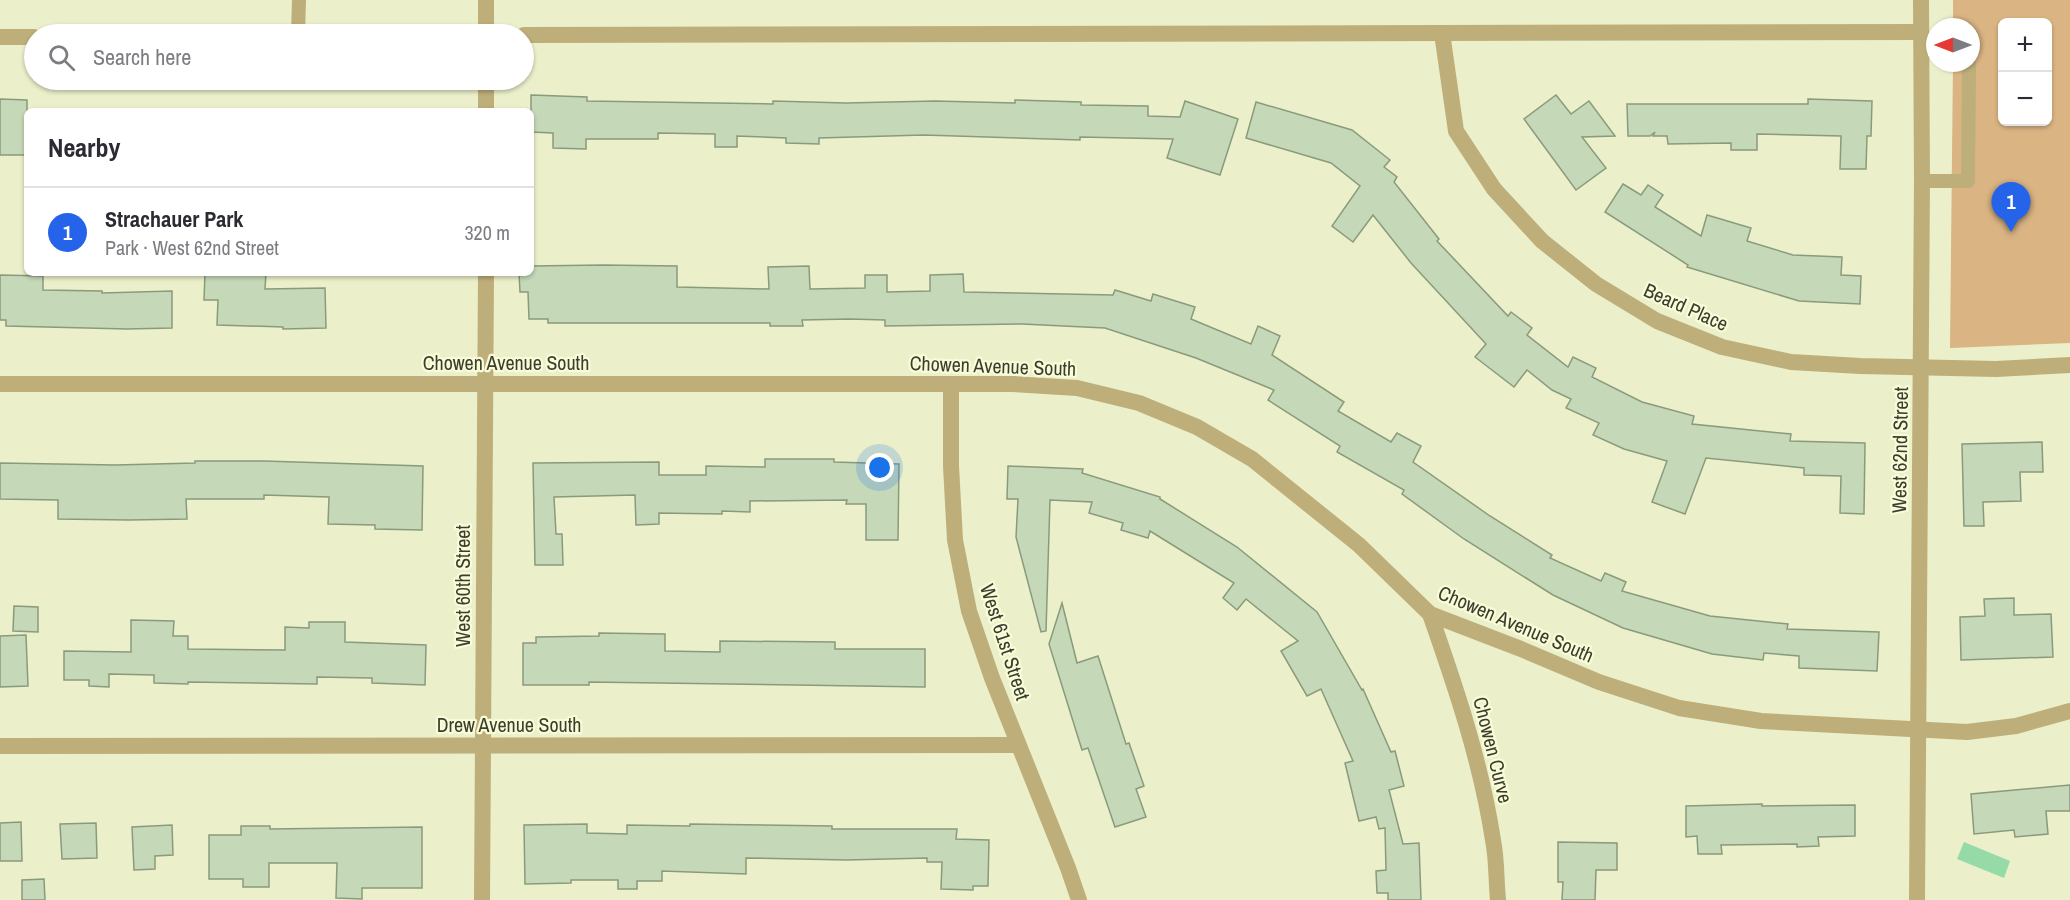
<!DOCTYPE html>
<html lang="en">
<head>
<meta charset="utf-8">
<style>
  :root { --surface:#fff; --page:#f2f2f3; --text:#2b2b33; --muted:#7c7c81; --line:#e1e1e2; --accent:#2563eb }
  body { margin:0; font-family:"Archivo Narrow",sans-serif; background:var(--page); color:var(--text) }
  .controls { position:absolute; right:18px; top:18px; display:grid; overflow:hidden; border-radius:9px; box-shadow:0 2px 4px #0004 }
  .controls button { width:54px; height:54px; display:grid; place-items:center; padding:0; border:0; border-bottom:2px solid var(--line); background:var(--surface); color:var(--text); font:30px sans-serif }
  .compass { position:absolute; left:1926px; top:18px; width:54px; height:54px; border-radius:50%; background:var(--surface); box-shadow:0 2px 4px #0004; rotate:270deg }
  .you { position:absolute; left:880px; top:468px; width:21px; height:21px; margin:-15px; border:4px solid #fff; border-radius:50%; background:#1a73e8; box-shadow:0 0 0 9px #1a73e833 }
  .badge { display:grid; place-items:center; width:39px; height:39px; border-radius:50%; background:var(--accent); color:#fff; font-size:20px; font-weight:700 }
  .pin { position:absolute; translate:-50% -50px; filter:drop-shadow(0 2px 3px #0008) }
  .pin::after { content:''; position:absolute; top:32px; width:21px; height:18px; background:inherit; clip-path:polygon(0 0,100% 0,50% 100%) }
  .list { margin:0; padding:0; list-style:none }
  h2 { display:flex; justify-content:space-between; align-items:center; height:78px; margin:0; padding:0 24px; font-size:26px }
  h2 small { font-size:20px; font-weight:400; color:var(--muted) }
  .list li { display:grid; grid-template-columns:39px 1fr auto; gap:18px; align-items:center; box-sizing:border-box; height:90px; padding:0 24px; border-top:2px solid var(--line) }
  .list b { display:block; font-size:22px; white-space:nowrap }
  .list p { margin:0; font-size:20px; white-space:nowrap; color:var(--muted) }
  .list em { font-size:20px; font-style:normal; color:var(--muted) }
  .icon { flex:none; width:33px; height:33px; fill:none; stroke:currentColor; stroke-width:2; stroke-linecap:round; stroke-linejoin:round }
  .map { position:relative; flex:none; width:2070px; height:900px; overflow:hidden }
  .search { position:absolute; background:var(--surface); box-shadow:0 2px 4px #0004; left:24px; top:24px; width:510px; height:66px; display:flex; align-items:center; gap:15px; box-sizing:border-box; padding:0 21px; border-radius:33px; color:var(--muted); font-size:22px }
  .panel { position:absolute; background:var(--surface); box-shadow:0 2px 4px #0004; left:24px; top:108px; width:510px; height:168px; border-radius:9px }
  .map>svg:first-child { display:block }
</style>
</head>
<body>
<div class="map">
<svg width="2070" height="900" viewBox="0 0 2070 900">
  <rect width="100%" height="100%" fill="#ebefca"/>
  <!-- green -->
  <path fill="#dab483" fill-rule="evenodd" d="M 1953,0 L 2070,0 L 2070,343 L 1950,348 L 1953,63 L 1971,63 L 1971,27 L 1953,27 ZM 2002,22 L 2048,22 L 2048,122 L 2002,122 Z"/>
  <!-- water -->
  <path fill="#96dba7" d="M 1964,842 L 2010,861 L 2004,878 L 1957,859 Z"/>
  <!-- building -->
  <g fill="#c5d8b8" stroke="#899b7c" stroke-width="1.5">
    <path d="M 531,95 L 587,97 L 587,101 L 773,104 L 773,101 L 846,103 L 935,101 L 1015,103 L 1015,100 L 1081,102 L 1081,105 L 1148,106 L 1148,116 L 1180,117 L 1185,101 L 1238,119 L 1220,175 L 1167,158 L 1173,139 L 1080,137 L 1080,140 L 924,135 L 819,138 L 819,144 L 786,143 L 786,138 L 737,136 L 737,147 L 715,147 L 715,134 L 658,133 L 658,139 L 586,139 L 586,149 L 553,148 L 553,133 L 531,132 Z"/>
    <path d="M 1556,95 L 1571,114 L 1589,101 L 1615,136 L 1582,137 L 1606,168 L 1576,190 L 1524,119 Z"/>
    <path d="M 0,99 L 27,100 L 27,155 L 0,155 Z"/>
    <path d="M 1808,99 L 1872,101 L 1871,136 L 1867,136 L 1866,169 L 1840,169 L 1841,136 L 1757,134 L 1757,150 L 1731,150 L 1731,143 L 1668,144 L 1667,136 L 1653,136 L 1655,132 L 1650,136 L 1628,136 L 1627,104 L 1808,104 Z"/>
    <path d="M 1256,102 L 1352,130 L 1390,160 L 1384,167 L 1397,177 L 1394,182 L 1439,239 L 1437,241 L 1508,316 L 1511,312 L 1532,328 L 1527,335 L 1568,367 L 1573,357 L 1596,368 L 1592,377 L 1642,402 L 1694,416 L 1692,424 L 1791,434 L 1790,441 L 1865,443 L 1864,514 L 1840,513 L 1841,476 L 1804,475 L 1804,468 L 1706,458 L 1685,514 L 1652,502 L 1667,461 L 1624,449 L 1593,435 L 1599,423 L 1566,408 L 1571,399 L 1552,390 L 1527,370 L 1514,387 L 1475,357 L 1486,344 L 1411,263 L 1373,215 L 1353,242 L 1332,226 L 1360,186 L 1331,163 L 1246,138 Z"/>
    <path d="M 1623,184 L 1641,195 L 1648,185 L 1663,195 L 1655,207 L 1701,236 L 1707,215 L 1751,228 L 1747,241 L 1793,255 L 1842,257 L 1841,275 L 1861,276 L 1860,304 L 1799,301 L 1687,267 L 1688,265 L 1605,212 Z"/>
    <path d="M 603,265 L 677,266 L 677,287 L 769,289 L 768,267 L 809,266 L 810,289 L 865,288 L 865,275 L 887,275 L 887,292 L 930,291 L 930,275 L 963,274 L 964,292 L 1113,295 L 1115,290 L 1151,301 L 1153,294 L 1195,307 L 1191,319 L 1251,344 L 1258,326 L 1280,336 L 1272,355 L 1344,402 L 1338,411 L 1391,442 L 1397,433 L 1421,446 L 1413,462 L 1490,516 L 1552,555 L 1550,558 L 1601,581 L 1605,573 L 1626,582 L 1622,591 L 1710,616 L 1788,624 L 1787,629 L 1879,632 L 1877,671 L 1799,668 L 1799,656 L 1764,653 L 1763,660 L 1712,654 L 1623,628 L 1553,595 L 1464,539 L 1402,494 L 1404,490 L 1337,452 L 1340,446 L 1268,400 L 1274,390 L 1196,358 L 1105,328 L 1022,324 L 885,326 L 885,320 L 850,319 L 802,320 L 803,326 L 770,326 L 770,323 L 548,323 L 548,319 L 529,319 L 528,292 L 520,292 L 519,273 L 531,273 L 531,266 Z"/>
    <path d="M 205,273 L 266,273 L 265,289 L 325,288 L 326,328 L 283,329 L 283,327 L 217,325 L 218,300 L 204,300 Z"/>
    <path d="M 0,275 L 43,276 L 43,290 L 102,291 L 102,293 L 172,291 L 172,328 L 127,329 L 6,326 L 6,320 L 0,320 Z"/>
    <path d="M 2042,442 L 2043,472 L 2020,472 L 2021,501 L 1983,502 L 1984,526 L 1964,526 L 1962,444 Z"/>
    <path d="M 765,459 L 834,459 L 834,462 L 899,464 L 898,540 L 866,540 L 866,504 L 846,504 L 847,500 L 750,501 L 750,512 L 722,511 L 722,514 L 659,513 L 659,524 L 636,525 L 635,495 L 554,497 L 556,534 L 562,534 L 563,565 L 535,565 L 533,463 L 659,462 L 659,475 L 706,475 L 706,466 L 765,467 Z"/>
    <path d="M 195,461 L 264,461 L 423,466 L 422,530 L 375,529 L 375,525 L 328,524 L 329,497 L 264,495 L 264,499 L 186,499 L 187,519 L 129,520 L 58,519 L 58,500 L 0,499 L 0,463 L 115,465 L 195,463 Z"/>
    <path d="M 1008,466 L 1083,469 L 1082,473 L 1160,497 L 1160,499 L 1237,547 L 1317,612 L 1362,690 L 1363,689 L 1391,752 L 1395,751 L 1404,786 L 1389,790 L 1403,844 L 1419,843 L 1421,900 L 1388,900 L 1388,893 L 1377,893 L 1376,871 L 1386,870 L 1385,828 L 1379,829 L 1376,817 L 1359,821 L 1345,763 L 1353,761 L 1321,689 L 1307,696 L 1281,651 L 1298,641 L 1246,599 L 1237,610 L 1223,598 L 1234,583 L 1150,531 L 1148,538 L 1121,530 L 1123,523 L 1089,513 L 1092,502 L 1050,500 L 1046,631 L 1041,632 L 1016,537 L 1018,499 L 1007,499 Z"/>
    <path d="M 2014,598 L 2014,615 L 2051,614 L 2053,657 L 1961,660 L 1960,617 L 1985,616 L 1984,599 Z"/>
    <path d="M 1062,603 L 1077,663 L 1098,656 L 1126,744 L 1129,743 L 1144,786 L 1136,789 L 1146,817 L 1115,827 L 1088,748 L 1082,750 L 1049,644 Z"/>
    <path d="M 14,606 L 38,607 L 38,632 L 13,631 Z"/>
    <path d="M 131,620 L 174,621 L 173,636 L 188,636 L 188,649 L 285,650 L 285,627 L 309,628 L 309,622 L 345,622 L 345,642 L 426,645 L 425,685 L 372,683 L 372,678 L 317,677 L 317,684 L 188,682 L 188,684 L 154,683 L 154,675 L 109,674 L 109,687 L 89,686 L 89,680 L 64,680 L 64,651 L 131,652 Z"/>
    <path d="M 599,633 L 665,634 L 665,651 L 720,652 L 720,641 L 835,642 L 835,649 L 925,649 L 925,687 L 589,682 L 589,685 L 523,685 L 523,643 L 536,643 L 536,637 L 599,636 Z"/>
    <path d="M 26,635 L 28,686 L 0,687 L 0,636 Z"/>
    <path d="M 2070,785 L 2070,811 L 2046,811 L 2048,834 L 2015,837 L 2014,830 L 1974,834 L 1971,794 Z"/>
    <path d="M 1762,804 L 1762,806 L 1855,805 L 1855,836 L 1818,837 L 1819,846 L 1797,847 L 1797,844 L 1721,845 L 1722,854 L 1698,854 L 1697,836 L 1686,837 L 1686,806 Z"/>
    <path d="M 21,822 L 22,861 L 0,861 L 0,823 Z"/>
    <path d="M 96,823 L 97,858 L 62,859 L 60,824 Z"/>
    <path d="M 587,824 L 587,833 L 627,834 L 627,825 L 690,826 L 690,824 L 832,826 L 832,829 L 957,829 L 956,839 L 989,840 L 988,886 L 973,886 L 973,890 L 941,889 L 942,862 L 927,862 L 927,858 L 847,860 L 746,858 L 746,874 L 662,871 L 662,881 L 637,881 L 637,889 L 618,889 L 618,880 L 571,880 L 571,883 L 525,884 L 524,825 Z"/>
    <path d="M 172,825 L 173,855 L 155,856 L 155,869 L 134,870 L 132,827 Z"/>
    <path d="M 241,826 L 270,826 L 270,829 L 422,827 L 422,888 L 362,888 L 362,899 L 336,898 L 337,863 L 269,863 L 269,887 L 243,887 L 243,879 L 209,879 L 209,835 L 241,835 Z"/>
    <path d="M 1558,842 L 1617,843 L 1617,870 L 1596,870 L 1595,900 L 1562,900 L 1563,882 L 1558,882 Z"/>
    <path d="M 44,879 L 45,900 L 22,900 L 22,880 Z"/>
  </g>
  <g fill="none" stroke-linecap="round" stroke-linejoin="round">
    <!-- service -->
    <g stroke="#beae7a" stroke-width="14">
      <path d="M 298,34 L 299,0"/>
      <path d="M 1922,181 L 1968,181 L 1969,63"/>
    </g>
    <!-- minor -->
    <g stroke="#beae7a" stroke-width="16">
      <path d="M 1442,33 L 1456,131 L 1494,189 L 1542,241 L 1596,284 L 1657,321 L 1722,347 L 1791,362 L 1860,366 L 1996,369 L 2070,365"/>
      <path d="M 524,35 L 1920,32"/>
      <path d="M 0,37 L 34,37"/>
      <path d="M 0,384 L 1013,384 L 1077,388 L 1139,403 L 1197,427 L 1252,459 L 1359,545 L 1430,614 L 1521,649 L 1599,682 L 1679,708 L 1761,721 L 1967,732 L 2016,726 L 2070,711"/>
      <path d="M 951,384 L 951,466 L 955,540 L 969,611 L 992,678 L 1068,868 L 1079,900"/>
      <path d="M 1430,614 C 1456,688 1481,762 1493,840 C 1497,860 1496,880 1498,900"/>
      <path d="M 0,746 L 1018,745"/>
      <path d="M 1917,900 L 1922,181 L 1921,0"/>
    </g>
    <!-- tertiary -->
    <g stroke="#beae7a" stroke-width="16">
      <path d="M 486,34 L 486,0"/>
      <path d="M 486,111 L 486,80"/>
      <path d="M 482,900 L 486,273"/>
    </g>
  </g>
  <g text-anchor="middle" stroke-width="4.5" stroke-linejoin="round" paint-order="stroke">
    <!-- street labels -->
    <g font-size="20" fill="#3c3d2f" stroke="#f8fcd7">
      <text transform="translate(1686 307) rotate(24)" y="7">Beard Place</text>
      <text x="506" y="370">Chowen Avenue South</text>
      <text transform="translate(993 366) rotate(2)" y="7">Chowen Avenue South</text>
      <text transform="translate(1900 450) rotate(-89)" y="7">West 62nd Street</text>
      <text transform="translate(463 586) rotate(-90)" y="7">West 60th Street</text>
      <text transform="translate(1516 624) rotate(23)" y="7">Chowen Avenue South</text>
      <text transform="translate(1005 642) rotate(72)" y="7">West 61st Street</text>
      <text x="509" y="732">Drew Avenue South</text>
      <text transform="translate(1493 750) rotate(76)" y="7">Chowen Curve</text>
    </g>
  </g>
</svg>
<div class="controls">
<button>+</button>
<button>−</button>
</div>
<svg class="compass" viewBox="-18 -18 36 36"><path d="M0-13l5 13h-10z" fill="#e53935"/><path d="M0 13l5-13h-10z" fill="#7c7c81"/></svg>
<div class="you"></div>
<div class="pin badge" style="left:2011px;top:232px">1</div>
<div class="search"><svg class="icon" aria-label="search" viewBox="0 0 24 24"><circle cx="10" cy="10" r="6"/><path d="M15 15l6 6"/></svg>Search here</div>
<section class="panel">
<h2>Nearby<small></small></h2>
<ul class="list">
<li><span class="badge">1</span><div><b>Strachauer Park</b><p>Park · West 62nd Street</p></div><em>320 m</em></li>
</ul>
</section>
</div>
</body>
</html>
